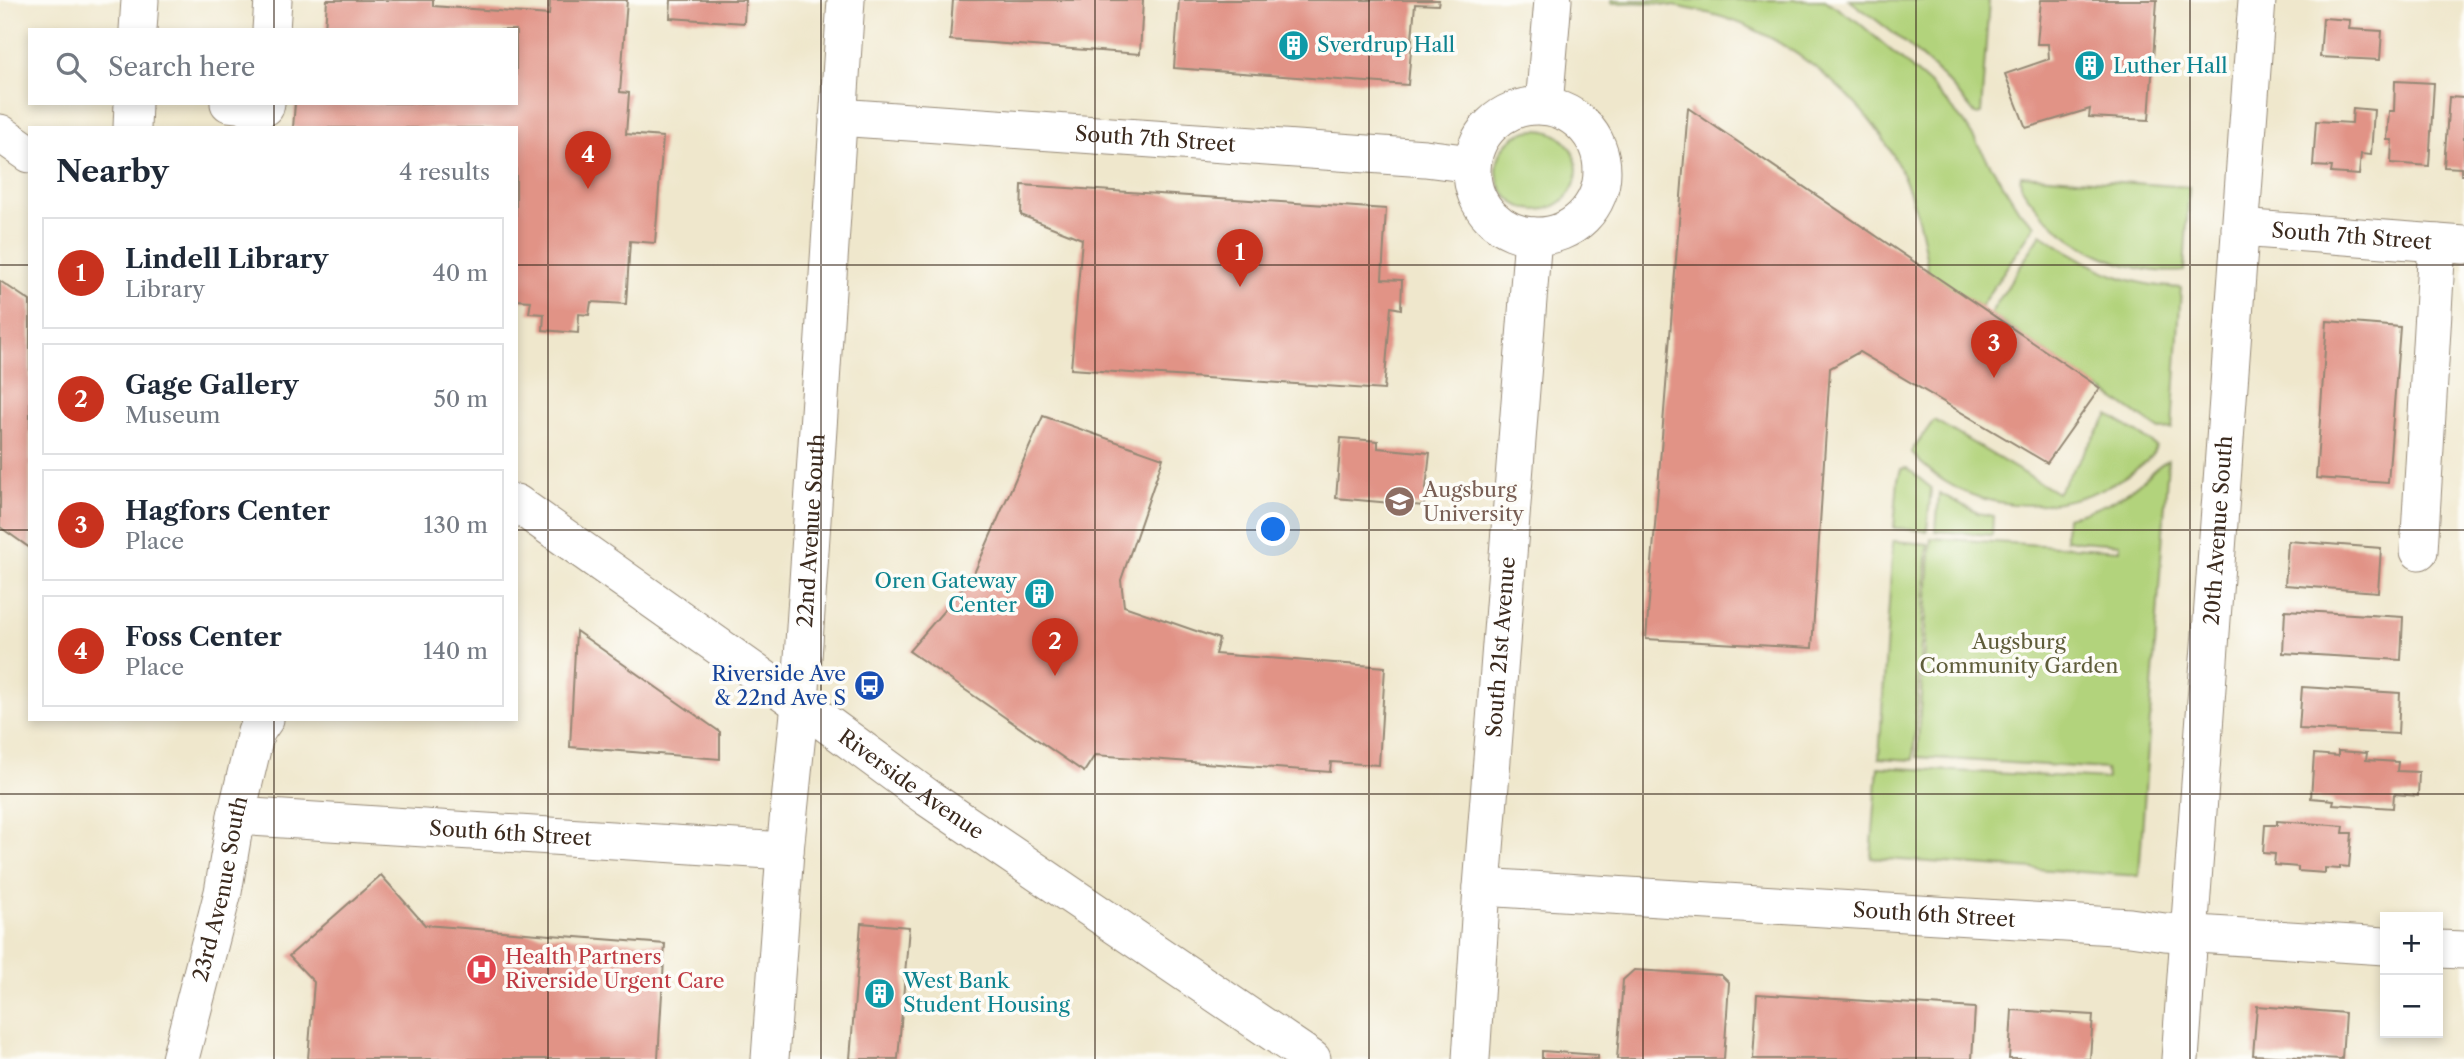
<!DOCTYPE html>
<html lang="en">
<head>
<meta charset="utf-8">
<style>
  :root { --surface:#fff; --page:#f2f2f3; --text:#1f2937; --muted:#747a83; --line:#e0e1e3; --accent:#c8321e }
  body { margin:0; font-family:"Libre Caslon Text",serif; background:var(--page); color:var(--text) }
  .controls { position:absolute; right:21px; bottom:21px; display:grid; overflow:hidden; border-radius:0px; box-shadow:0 4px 10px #0003 }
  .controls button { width:63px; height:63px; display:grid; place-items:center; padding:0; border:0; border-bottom:2px solid var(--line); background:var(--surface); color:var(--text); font:35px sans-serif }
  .you { position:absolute; left:1274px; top:530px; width:24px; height:24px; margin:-18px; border:5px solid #fff; border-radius:50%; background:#1a73e8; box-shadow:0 0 0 10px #1a73e833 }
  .badge { display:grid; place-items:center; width:46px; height:46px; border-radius:50%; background:var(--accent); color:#fff; font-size:23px; font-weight:700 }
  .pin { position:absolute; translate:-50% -58px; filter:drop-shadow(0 2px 4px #0008) }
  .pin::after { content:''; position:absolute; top:37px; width:24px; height:21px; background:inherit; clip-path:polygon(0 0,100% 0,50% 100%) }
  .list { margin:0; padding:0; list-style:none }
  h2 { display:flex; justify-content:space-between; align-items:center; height:91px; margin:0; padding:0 28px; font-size:30px }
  h2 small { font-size:23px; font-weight:400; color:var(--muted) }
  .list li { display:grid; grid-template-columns:46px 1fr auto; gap:21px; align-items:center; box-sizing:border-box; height:112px; margin:0 14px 14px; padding:0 14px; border:2px solid var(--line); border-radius:0px }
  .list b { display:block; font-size:26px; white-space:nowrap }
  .list p { margin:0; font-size:23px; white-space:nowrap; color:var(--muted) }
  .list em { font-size:23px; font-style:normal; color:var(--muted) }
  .icon { flex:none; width:38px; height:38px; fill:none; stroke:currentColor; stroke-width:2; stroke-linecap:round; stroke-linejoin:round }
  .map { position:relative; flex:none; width:2464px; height:1059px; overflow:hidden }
  .search { position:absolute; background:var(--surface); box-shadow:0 4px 10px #0003; left:28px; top:28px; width:490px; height:77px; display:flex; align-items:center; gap:18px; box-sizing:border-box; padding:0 24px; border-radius:0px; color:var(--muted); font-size:26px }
  .panel { position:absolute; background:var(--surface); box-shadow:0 4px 10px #0003; left:28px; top:126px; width:490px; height:595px; border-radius:0px }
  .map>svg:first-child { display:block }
</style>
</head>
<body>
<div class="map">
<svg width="2464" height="1059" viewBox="0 0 2464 1059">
  <rect width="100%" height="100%" fill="#fdfcf7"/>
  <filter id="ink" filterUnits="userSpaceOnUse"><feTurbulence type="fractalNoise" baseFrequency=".0143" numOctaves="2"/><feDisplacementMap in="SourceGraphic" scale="14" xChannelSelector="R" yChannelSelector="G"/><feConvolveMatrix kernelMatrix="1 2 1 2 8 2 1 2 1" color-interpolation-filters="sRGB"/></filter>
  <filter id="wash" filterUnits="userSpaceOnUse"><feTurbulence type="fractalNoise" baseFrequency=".00686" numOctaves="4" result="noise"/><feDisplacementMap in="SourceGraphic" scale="28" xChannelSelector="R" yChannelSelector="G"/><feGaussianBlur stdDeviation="1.57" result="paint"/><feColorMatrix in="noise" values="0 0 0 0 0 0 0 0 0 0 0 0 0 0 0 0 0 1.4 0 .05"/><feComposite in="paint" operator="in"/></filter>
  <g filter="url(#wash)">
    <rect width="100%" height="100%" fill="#efe7cc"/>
    <!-- green -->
    <g fill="#b2d37b" stroke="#767e4c" stroke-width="2">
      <path d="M 1611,0 L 1825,0 L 1858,22 L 1931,85 L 1964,122 L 2020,212 L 2035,225 L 1980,307 L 1928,272 C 1923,231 1913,191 1893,155 C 1863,101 1807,54 1751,28 C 1723,15 1689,8 1659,4 C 1643,1 1626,3 1611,3 Z"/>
      <path d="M 1849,0 L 1989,0 L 1981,113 L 1978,115 L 1975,114 C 1940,68 1895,33 1849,0 Z"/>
      <circle cx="1537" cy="170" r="40"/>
      <path d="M 2021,175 L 2189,187 L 2184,271 C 2129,276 2068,247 2034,204 C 2027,195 2018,187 2021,175 Z"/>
      <path d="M 2041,234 C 2093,268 2118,284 2181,288 L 2172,429 L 2160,430 L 1990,314 Z"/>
      <path d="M 2109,415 L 2151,442 L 2156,447 C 2153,459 2136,469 2126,476 C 2059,519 1965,516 1911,452 L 1934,420 L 2057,493 Z"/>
      <path d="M 2168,460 L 2139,876 L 1871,858 L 1878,767 L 2107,779 L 2106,769 L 1917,757 L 1931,538 L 2120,550 L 2120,544 L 2065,540 L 2066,517 C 2092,511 2116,502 2137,485 C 2148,476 2156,466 2168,460 Z"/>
      <path d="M 1907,468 L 1931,488 L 1927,531 L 1894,528 L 1898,479 L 1901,469 Z"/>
      <path d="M 1939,493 L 1978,513 L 1993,516 L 1992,535 L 1936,531 Z"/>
      <path d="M 1893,541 L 1928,544 L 1913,760 L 1879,758 Z"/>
    </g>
    <g id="blocks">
      <!-- building -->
      <g fill="#e19386">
        <path d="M 327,0 L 433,0 L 433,6 L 549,15 L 550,0 L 627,0 L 620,92 L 629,93 L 626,134 L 663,137 L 655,243 L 630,241 L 626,304 L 591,302 L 589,315 L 579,314 L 578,333 L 543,330 L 544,314 L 529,313 L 531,301 L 516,300 L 516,128 L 293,128 L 295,103 L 516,103 L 516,30 L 325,30 Z"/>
        <path d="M 671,0 L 745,0 L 744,23 L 670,18 Z"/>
        <path d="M 953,0 L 1143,0 L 1140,54 L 950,40 Z"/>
        <path d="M 1179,0 L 1439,0 L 1438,5 L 1415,4 L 1408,85 L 1174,68 Z"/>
        <path d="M 2041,0 L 2157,0 L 2149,120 L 2089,117 L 2090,109 L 2026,128 L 2005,74 L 2049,59 L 2048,44 L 2037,44 Z"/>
        <path d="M 2323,18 L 2350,20 L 2349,29 L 2382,31 L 2380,60 L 2320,57 Z"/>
        <path d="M 2395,81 L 2434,83 L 2429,166 L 2391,163 L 2392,140 L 2387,140 L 2389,111 L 2394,111 Z"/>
        <path d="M 2449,97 L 2464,98 L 2464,175 L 2461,175 L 2461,168 L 2444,167 Z"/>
        <path d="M 1688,108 L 2100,388 L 2047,463 L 1859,352 L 1830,368 L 1812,648 L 1646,639 Z"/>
        <path d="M 2353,108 L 2374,110 L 2371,155 L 2361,154 L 2359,175 L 2331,173 L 2332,167 L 2313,166 L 2316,121 L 2352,123 Z"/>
        <path d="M 1022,185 L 1386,209 L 1382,279 L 1402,280 L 1401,309 L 1391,307 L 1384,390 L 1071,369 L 1082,239 L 1021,215 Z"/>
        <path d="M 0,281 L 30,301 L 30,548 L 0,527 Z"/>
        <path d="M 2327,321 L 2400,327 L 2388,483 L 2316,478 Z"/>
        <path d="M 1043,416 L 1163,458 L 1121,580 L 1124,606 L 1219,639 L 1215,654 L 1385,667 L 1379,765 L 1331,762 L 1330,772 L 1095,755 L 1084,772 L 909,651 L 972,578 Z"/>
        <path d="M 1341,438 L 1378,441 L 1378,448 L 1430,453 L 1424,506 L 1336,498 Z"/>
        <path d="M 2288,541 L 2381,548 L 2378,592 L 2285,585 Z"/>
        <path d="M 2285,610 L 2403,617 L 2401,660 L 2283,653 Z"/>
        <path d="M 576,631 L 720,732 L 720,759 L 570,747 Z"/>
        <path d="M 2302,687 L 2400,693 L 2398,734 L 2299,729 Z"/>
        <path d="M 2338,751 L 2367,753 L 2366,760 L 2398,762 L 2397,771 L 2419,772 L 2418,796 L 2394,794 L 2393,808 L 2333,804 L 2334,800 L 2311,798 L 2314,754 L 2338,756 Z"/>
        <path d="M 2277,821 L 2344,826 L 2343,833 L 2352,833 L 2349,867 L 2340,866 L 2340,869 L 2325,868 L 2325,873 L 2298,871 L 2298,867 L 2274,865 L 2275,854 L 2263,853 L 2265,825 L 2277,825 Z"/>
        <path d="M 381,875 L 425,925 L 665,944 L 658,1059 L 308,1059 L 314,982 L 289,956 Z"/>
        <path d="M 861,923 L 909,927 L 898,1059 L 850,1059 Z"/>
        <path d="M 1634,970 L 1721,975 L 1729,983 L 1724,1059 L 1617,1059 L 1623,980 Z"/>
        <path d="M 1757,994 L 1975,1008 L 1972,1059 L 1753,1059 Z"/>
        <path d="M 2257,1006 L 2345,1013 L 2342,1059 L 2253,1055 Z"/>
        <path d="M 2012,1010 L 2093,1015 L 2090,1059 L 2009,1059 Z"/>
        <path d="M 1542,1051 L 1598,1055 L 1598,1059 L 1542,1059 Z"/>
      </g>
    </g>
  </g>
  <g filter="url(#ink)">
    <use href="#blocks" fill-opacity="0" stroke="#958875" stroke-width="2"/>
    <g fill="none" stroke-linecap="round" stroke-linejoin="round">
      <defs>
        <g id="minor">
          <path d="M 138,30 L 140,0"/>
          <path d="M 271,30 L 273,0"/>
          <path d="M 229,103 L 265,107 L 266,103"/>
          <path d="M 1544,106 L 1553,0"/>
          <circle cx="1537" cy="171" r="65"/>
          <path id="s1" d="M 838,117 L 1425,158 L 1472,164"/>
          <path d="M 132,128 L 133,103"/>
          <path d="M 0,133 L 30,154"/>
          <path id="s2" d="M 2240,228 L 2464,245"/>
          <path id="s3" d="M 516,503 L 800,704 L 928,798 L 1312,1059"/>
          <path d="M 2419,551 L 2437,243"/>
          <path id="s4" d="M 236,816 L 785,851"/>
          <path id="s5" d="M 1482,887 L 2130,927 L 2165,932 L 2385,946"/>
          <path d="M 2438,949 L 2464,950"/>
          <path id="s6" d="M 180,1059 L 223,892 L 236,816 L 256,732 L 265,719"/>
          <path id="s7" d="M 770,1059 L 785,851 L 800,704 L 846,0"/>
          <path id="s8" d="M 1471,1059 L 1482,887 L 1533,236"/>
          <path id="s9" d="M 2180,1059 L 2257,0"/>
        </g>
      </defs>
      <!-- minor casing -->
      <use href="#minor" stroke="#958875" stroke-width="39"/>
      <!-- minor -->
      <use href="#minor" stroke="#fff" stroke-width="37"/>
    </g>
  </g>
  <!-- grid -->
  <path fill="none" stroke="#3b2a1e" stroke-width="2" stroke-opacity="0.55" d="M 274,0 L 274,30M 548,0 L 548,1059M 821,0 L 821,1059M 1095,0 L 1095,1059M 1369,0 L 1369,1059M 1643,0 L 1643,1059M 1916,0 L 1916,1059M 2190,0 L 2190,1059M 274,103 L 274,128M 0,265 L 30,265M 516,265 L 2464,265M 0,530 L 30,530M 516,530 L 2464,530M 274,719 L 274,1059M 0,794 L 2464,794"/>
  <!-- icons -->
  <defs>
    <symbol id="building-disc" viewBox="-11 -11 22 22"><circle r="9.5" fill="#0f9aa8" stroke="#fdfcf7"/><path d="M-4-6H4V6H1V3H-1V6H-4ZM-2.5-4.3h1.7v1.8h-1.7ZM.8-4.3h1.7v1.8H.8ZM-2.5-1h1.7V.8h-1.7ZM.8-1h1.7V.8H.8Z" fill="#fff"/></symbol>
    <symbol id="university-disc" viewBox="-11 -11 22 22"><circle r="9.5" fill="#8d6e63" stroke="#fdfcf7"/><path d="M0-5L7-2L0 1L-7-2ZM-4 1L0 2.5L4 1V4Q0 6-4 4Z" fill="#fff"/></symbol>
    <symbol id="bus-disc" viewBox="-11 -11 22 22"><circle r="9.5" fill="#1a4fb4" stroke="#fdfcf7"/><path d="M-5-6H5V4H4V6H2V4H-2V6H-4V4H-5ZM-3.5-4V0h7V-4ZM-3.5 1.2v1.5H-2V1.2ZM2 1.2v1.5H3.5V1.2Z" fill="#fff"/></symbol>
    <symbol id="hospital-disc" viewBox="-11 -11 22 22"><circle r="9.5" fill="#e0444e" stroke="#fdfcf7"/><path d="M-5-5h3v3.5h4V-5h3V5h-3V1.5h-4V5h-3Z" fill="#fff"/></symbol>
  </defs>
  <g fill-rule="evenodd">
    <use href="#building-disc" x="1276" y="28" width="35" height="35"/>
    <use href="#building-disc" x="2072" y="48" width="35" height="35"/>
    <use href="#university-disc" x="1382" y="484" width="35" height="35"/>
    <use href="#building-disc" x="1022" y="576" width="35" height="35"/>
    <use href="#bus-disc" x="852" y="668" width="35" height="35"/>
    <use href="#hospital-disc" x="464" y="952" width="35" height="35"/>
    <use href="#building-disc" x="862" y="976" width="35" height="35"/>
  </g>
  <g text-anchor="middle" stroke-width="7" stroke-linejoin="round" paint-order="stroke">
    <!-- culture labels -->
    <g font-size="21" fill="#0d838f" stroke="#fdfcf7" text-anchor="start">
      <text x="1317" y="52">Sverdrup Hall</text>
      <text x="2113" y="73">Luther Hall</text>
      <text x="1017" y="588" text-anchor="end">Oren Gateway<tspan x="1017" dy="24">Center</tspan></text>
      <text x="903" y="988">West Bank<tspan x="903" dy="24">Student Housing</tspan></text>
    </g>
    <!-- street labels -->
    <g font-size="21" fill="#3b2a1e" stroke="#fdfcf7">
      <text dy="7" stroke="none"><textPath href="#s1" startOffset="318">South 7th Street</textPath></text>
      <text dy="7" stroke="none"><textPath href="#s2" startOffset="112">South 7th Street</textPath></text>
      <text dy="7" stroke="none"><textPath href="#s9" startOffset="530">20th Avenue South</textPath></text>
      <text dy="7" stroke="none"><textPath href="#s7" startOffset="530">22nd Avenue South</textPath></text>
      <text dy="7" stroke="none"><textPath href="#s8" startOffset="413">South 21st Avenue</textPath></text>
      <text dy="7" stroke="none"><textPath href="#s3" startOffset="485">Riverside Avenue</textPath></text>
      <text dy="7" stroke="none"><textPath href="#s4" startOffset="275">South 6th Street</textPath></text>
      <text dy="7" stroke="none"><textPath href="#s6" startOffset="175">23rd Avenue South</textPath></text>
      <text dy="7" stroke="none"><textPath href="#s5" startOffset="453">South 6th Street</textPath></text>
    </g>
    <!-- education labels -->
    <g font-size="21" fill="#785e54" stroke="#fdfcf7" text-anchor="start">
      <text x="1423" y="497">Augsburg<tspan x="1423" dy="24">University</tspan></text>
    </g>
    <!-- park labels -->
    <g font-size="21" fill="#5f5d3a" stroke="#fdfcf7">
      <text x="2019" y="649">Augsburg<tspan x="2019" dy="24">Community Garden</tspan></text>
    </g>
    <!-- transit labels -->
    <g font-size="21" fill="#164399" stroke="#fdfcf7" text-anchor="end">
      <text x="846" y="681">Riverside Ave<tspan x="846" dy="24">&amp; 22nd Ave S</tspan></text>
    </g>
    <!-- health labels -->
    <g font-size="21" fill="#be3a42" stroke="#fdfcf7" text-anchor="start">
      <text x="505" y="964">Health Partners<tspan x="505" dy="24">Riverside Urgent Care</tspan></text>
    </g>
  </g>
</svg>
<div class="controls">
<button>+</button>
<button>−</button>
</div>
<div class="you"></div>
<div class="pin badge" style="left:1240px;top:287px">1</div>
<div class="pin badge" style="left:1055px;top:676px">2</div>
<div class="pin badge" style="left:1994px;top:378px">3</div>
<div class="pin badge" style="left:588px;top:189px">4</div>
<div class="search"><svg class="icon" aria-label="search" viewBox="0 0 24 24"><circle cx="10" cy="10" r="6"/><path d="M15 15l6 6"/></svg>Search here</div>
<section class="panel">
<h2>Nearby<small>4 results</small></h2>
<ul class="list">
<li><span class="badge">1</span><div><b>Lindell Library</b><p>Library</p></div><em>40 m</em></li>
<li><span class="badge">2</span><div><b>Gage Gallery</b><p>Museum</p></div><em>50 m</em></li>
<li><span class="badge">3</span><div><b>Hagfors Center</b><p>Place</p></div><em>130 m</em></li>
<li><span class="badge">4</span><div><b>Foss Center</b><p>Place</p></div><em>140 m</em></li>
</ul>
</section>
</div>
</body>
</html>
